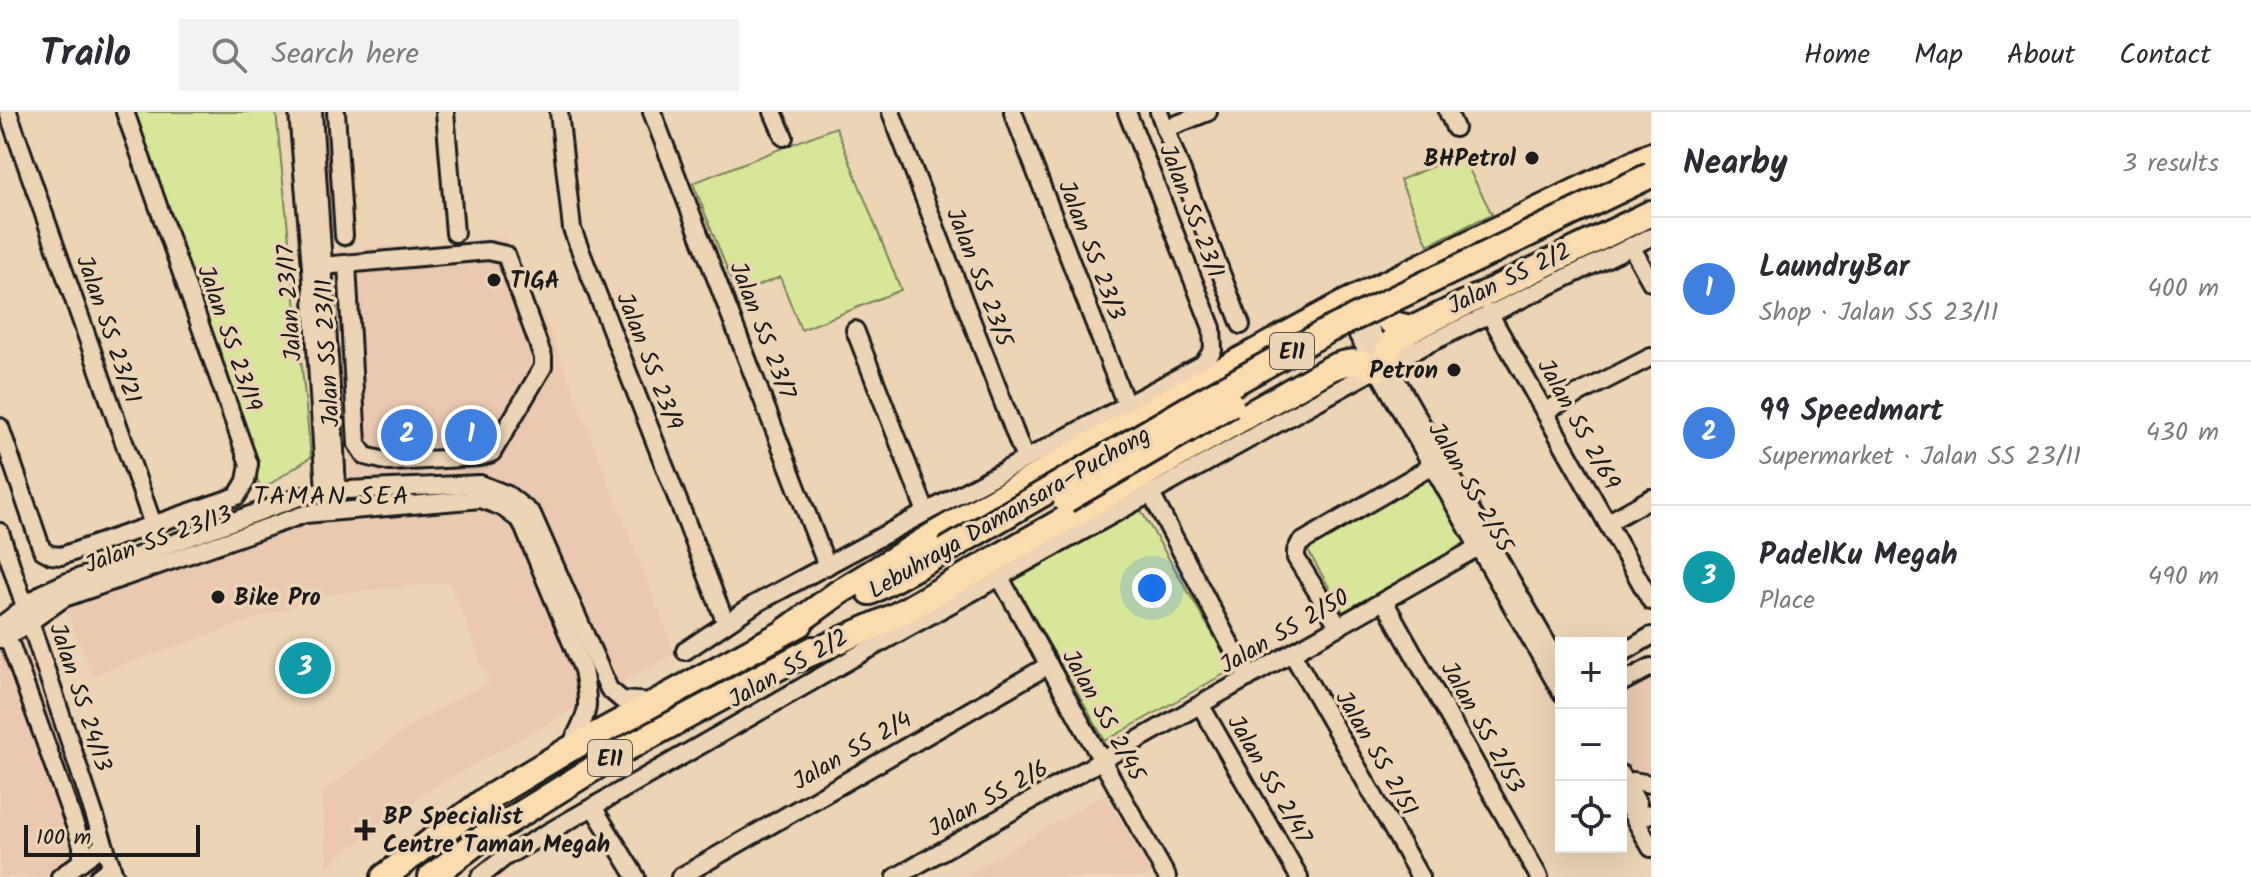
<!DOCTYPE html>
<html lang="en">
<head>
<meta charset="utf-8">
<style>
  :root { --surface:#fff; --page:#f2f2f3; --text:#2b2b33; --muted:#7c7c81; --line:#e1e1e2; --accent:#0b8043 }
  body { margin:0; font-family:Kalam,sans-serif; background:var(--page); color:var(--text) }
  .controls { position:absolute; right:24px; bottom:24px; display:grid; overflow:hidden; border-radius:0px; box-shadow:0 8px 32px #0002 }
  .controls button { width:72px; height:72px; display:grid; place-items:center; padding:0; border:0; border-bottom:2px solid var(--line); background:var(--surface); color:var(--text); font:40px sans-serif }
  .scale { position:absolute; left:24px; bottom:20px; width:176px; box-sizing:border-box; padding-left:8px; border:4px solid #1c1c1c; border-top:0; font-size:22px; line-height:28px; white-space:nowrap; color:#1c1c1c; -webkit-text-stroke:6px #ecd4b4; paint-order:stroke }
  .you { position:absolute; left:1152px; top:476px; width:28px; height:28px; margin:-20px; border:6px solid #fff; border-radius:50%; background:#1a73e8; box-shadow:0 0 0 12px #1a73e833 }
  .badge { display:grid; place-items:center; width:52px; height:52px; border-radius:50%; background:var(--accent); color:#fff; font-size:26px; font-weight:700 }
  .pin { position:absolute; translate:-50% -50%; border:4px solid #fff; box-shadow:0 2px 8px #0006 }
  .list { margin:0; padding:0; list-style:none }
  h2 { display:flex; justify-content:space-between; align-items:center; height:104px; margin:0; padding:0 32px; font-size:34px }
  h2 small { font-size:26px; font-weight:400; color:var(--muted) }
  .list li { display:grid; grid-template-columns:52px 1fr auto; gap:24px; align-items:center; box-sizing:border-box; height:144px; padding:0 32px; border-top:2px solid var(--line) }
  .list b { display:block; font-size:30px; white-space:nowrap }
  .list p { margin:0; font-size:26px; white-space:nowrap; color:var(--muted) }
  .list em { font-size:26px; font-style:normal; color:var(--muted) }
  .icon { flex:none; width:44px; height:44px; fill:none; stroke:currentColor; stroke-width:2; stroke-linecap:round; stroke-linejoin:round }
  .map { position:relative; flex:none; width:1651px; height:765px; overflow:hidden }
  header { display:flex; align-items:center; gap:48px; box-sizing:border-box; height:112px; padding:0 40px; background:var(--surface); border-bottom:2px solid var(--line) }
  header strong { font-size:38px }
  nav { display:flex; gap:44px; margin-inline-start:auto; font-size:28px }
  .search { width:560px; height:72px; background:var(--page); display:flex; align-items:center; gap:20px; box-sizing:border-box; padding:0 28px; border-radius:0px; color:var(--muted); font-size:30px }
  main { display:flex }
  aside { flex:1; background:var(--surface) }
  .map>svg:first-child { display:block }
</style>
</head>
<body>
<header>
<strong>Trailo</strong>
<div class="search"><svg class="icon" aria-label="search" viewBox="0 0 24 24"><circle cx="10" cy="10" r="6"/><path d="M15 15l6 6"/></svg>Search here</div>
<nav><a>Home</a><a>Map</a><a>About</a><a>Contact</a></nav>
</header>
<main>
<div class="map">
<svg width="1651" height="765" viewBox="0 0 1651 765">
  <rect width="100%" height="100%" fill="#ecd4b4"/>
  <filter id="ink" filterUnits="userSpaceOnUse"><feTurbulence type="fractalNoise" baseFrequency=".0125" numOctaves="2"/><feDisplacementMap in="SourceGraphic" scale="16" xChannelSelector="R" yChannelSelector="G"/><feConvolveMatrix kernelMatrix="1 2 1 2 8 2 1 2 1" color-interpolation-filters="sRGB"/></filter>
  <g filter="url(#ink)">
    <!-- built -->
    <g fill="#ebc9b0">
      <path d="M 505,127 L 547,212 L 675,541 L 433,675 L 328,753 L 321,682 L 419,608 L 489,570 L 450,470 L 319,483 L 310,488 L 93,563 L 66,498 L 307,412 L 352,405 L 336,138 Z"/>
      <path d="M 25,528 L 109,765 L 0,765 L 0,536 Z"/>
      <path d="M 1651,541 L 1651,694 L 1621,641 L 1621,558 Z"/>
      <path d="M 1105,682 L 1152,761 L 1145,765 L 963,765 Z"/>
    </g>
    <!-- green -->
    <g fill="#d7e699" stroke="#7a815a" stroke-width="2">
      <path d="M 134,0 L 276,0 L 311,345 L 261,378 Z"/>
      <path d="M 836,15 L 901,178 L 801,218 L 780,165 L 737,182 L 693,71 Z"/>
      <path d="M 1461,42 L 1492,102 L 1428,133 L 1400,68 Z"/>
      <path d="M 1431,365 L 1468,430 L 1343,500 L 1306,435 Z"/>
      <path d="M 1140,397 L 1233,557 L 1105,629 L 1013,469 Z"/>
    </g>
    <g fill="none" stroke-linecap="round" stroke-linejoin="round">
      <defs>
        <g id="minor">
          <path d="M 8,0 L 156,421"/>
          <path d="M 298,0 L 311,155 L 325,379 L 331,387"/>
          <path d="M 313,0 L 335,337 L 337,378 L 335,386"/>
          <path d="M 336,0 L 344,124"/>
          <path d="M 445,0 L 455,121"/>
          <path d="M 559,0 L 572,117 L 725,509"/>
          <path d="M 652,0 L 827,454"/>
          <path d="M 773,0 L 784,25"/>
          <path d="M 891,0 L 1025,347"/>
          <path d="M 1013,0 L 1126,293"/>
          <path d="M 1159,0 L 1241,213"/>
          <path d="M 1448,0 L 1455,16"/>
          <path d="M 1165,17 L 1208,0"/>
          <path d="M 1631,134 L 1651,170"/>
          <path d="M 311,155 L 488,139 L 506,143 L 543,245 L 543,255 L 492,341 L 480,345 L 390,350 L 365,344 L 357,332 L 347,152"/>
          <path d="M 1360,195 L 1385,248 L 1561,556"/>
          <path d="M 1489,201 L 1651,489"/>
          <path d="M 1346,202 L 1561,580"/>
          <path d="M 855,218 L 926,400"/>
          <path d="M 1388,251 L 1651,125"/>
          <path d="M 1545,299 L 1651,245"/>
          <path d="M 0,315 L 42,438 L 51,443 L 61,444 L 237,384 L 246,369 L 249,352 L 125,0"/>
          <path d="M 1150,380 L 1248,566"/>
          <path d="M 1607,411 L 1651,386"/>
          <path d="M 0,420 L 115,765"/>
          <path d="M 999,464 L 1167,765"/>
          <path d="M 1384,489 L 1539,765"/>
          <path d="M 0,514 L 45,480 L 67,470 L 302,384 L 325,379 L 480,372 L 508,383 L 532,402 L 609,577 L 622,588 L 653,590"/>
          <path d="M 1339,515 L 1296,446 L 1296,439 L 1300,431 L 1432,354"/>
          <path d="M 6,525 L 11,534 L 82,733 L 82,749"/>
          <path d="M 0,527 L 20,517 L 64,486 L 305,402 L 481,387 L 502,395 L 521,409 L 583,558 C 591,600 588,600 569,637"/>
          <path d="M 685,539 L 755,492 L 1203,252 L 1213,238 L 1212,216 L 1127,0"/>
          <path d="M 1292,541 L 1420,765"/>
          <path d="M 1621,542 L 1651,524"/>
          <path d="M 1621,571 L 1651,555"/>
          <path d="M 1201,594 L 1299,765"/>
          <path d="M 1621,662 L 1638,692"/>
          <path d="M 1627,672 L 1633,669 L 1651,672"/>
          <path d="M 1621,682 L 1651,736"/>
          <path d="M 593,695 L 636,765"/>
          <path d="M 1637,709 L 1651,701"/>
          <path d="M 60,765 L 104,733"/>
          <path d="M 98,765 L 111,755"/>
          <path d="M 480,765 L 505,745 L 853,546 L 1376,257"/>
          <path d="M 680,765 L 1049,553"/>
          <path d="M 896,765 L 1489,429"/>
        </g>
        <g id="highway">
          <path d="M 1383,173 C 1379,202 1383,213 1414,216"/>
          <path d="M 1385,248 L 1393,228 L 1414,216 L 1651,101"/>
          <path d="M 870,480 L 945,439"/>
          <path d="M 787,518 L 838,481 L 935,422 L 1233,252 L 1341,193 L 1651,43"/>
          <path d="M 800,546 L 895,504 L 1329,257 C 1346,249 1359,247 1376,257"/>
          <path d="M 384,765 L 485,688 L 568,638 L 800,512"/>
          <path d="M 431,765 L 485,724 L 620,640 L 813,537"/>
        </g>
      </defs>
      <!-- minor casing -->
      <use href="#minor" stroke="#1c1c1c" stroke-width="22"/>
      <!-- highway casing -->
      <use href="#highway" stroke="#1c1c1c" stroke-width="30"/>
      <!-- minor -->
      <use href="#minor" stroke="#ecd4b4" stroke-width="16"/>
      <!-- highway -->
      <use href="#highway" stroke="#fcdcac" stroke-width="24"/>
      <defs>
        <g id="highway-bridge">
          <path d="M 1066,388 L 1231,292"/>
          <path d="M 945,439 L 1191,295 L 1327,219 L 1651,63"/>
        </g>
      </defs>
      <!-- highway-bridge casing -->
      <use href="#highway-bridge" stroke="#1c1c1c" stroke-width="30" stroke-linecap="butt"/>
      <!-- highway-bridge -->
      <use href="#highway-bridge" stroke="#fcdcac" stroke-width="24"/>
    </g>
  </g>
  <!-- markers -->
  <g fill="#1c1c1c" stroke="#ecd4b4" stroke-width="3">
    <circle cx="1532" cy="46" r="8"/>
    <circle cx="494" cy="168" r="8"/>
    <circle cx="1454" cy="258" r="8"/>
    <circle cx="218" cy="485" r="8"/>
    <path d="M361 706h8v8h8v8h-8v8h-8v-8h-8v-8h8z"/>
  </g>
  <g text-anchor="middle" stroke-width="7" stroke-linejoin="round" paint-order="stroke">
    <!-- shield labels -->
    <g fill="#ecd4b4" stroke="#5a534a" stroke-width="2">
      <rect x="1270" y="221" width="44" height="36" rx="6"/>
      <rect x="588" y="628" width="44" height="36" rx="6"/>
    </g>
    <g font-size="22" font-weight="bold" fill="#1c1c1c">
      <text x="1292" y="247">E11</text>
      <text x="610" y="654">E11</text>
    </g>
    <!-- poi labels -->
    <g font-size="24" font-weight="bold" fill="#1c1c1c" stroke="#ecd4b4" text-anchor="start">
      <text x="1516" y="54" text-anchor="end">BHPetrol</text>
      <text x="510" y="176">TIGA</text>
      <text x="1438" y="266" text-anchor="end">Petron</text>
      <text x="234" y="493">Bike Pro</text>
      <text x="383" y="712">BP Specialist<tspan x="383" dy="28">Centre Taman Megah</tspan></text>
    </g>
    <!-- street labels -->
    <g font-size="24" fill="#1c1c1c" stroke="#ecd4b4">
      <text transform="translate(1192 99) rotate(69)" y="8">Jalan SS 23/1</text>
      <text transform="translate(1092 138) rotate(69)" y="8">Jalan SS 23/3</text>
      <text transform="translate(980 165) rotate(69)" y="8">Jalan SS 23/5</text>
      <text transform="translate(1509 166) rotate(-26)" y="8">Jalan SS 2/2</text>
      <text transform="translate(289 191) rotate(-94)" y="8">Jalan 23/17</text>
      <text transform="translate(109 217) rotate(71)" y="8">Jalan SS 23/21</text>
      <text transform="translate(763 218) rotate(69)" y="8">Jalan SS 23/7</text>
      <text transform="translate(230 226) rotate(71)" y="8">Jalan SS 23/19</text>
      <text transform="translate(327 241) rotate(-93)" y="8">Jalan SS 23/11</text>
      <text transform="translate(650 249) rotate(69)" y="8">Jalan SS 23/9</text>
      <text transform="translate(1579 312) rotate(61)" y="8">Jalan SS 2/69</text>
      <text transform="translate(1471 375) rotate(60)" y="8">Jalan SS 2/55</text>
      <text transform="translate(1009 400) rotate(-30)" y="8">Lebuhraya Damansara–Puchong</text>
      <text transform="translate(158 427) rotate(-20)" y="8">Jalan SS 23/13</text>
      <text transform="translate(1284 519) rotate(-30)" y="8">Jalan SS 2/50</text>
      <text transform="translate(788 556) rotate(-30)" y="8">Jalan SS 2/2</text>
      <text transform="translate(81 585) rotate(72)" y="8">Jalan SS 24/13</text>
      <text transform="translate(1104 603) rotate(61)" y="8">Jalan SS 2/45</text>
      <text transform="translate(1483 615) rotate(61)" y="8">Jalan SS 2/53</text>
      <text transform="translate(852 638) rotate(-30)" y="8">Jalan SS 2/4</text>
      <text transform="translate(1377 641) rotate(60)" y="8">Jalan SS 2/51</text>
      <text transform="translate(1270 667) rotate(60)" y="8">Jalan SS 2/47</text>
      <text transform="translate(988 686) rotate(-29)" y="8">Jalan SS 2/6</text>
    </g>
    <!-- neighbourhood labels -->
    <g font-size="26" letter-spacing="2" fill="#1c1c1c" stroke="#ecd4b4">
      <text x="332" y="392">TAMAN SEA</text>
    </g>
  </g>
</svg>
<div class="controls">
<button>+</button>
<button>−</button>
<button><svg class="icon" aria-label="locate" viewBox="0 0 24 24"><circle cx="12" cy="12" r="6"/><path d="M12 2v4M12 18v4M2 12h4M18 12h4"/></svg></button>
</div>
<div class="scale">100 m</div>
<div class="you"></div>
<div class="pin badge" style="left:471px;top:323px;background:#3f7fe0">1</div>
<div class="pin badge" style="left:407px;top:323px;background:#3f7fe0">2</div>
<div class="pin badge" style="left:305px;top:556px;background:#0f9aa8">3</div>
</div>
<aside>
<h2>Nearby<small>3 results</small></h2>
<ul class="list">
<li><span class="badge" style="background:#3f7fe0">1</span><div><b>LaundryBar</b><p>Shop · Jalan SS 23/11</p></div><em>400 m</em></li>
<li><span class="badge" style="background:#3f7fe0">2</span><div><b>99 Speedmart</b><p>Supermarket · Jalan SS 23/11</p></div><em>430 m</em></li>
<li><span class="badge" style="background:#0f9aa8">3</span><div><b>PadelKu Megah</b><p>Place</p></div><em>490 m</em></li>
</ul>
</aside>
</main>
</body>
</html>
